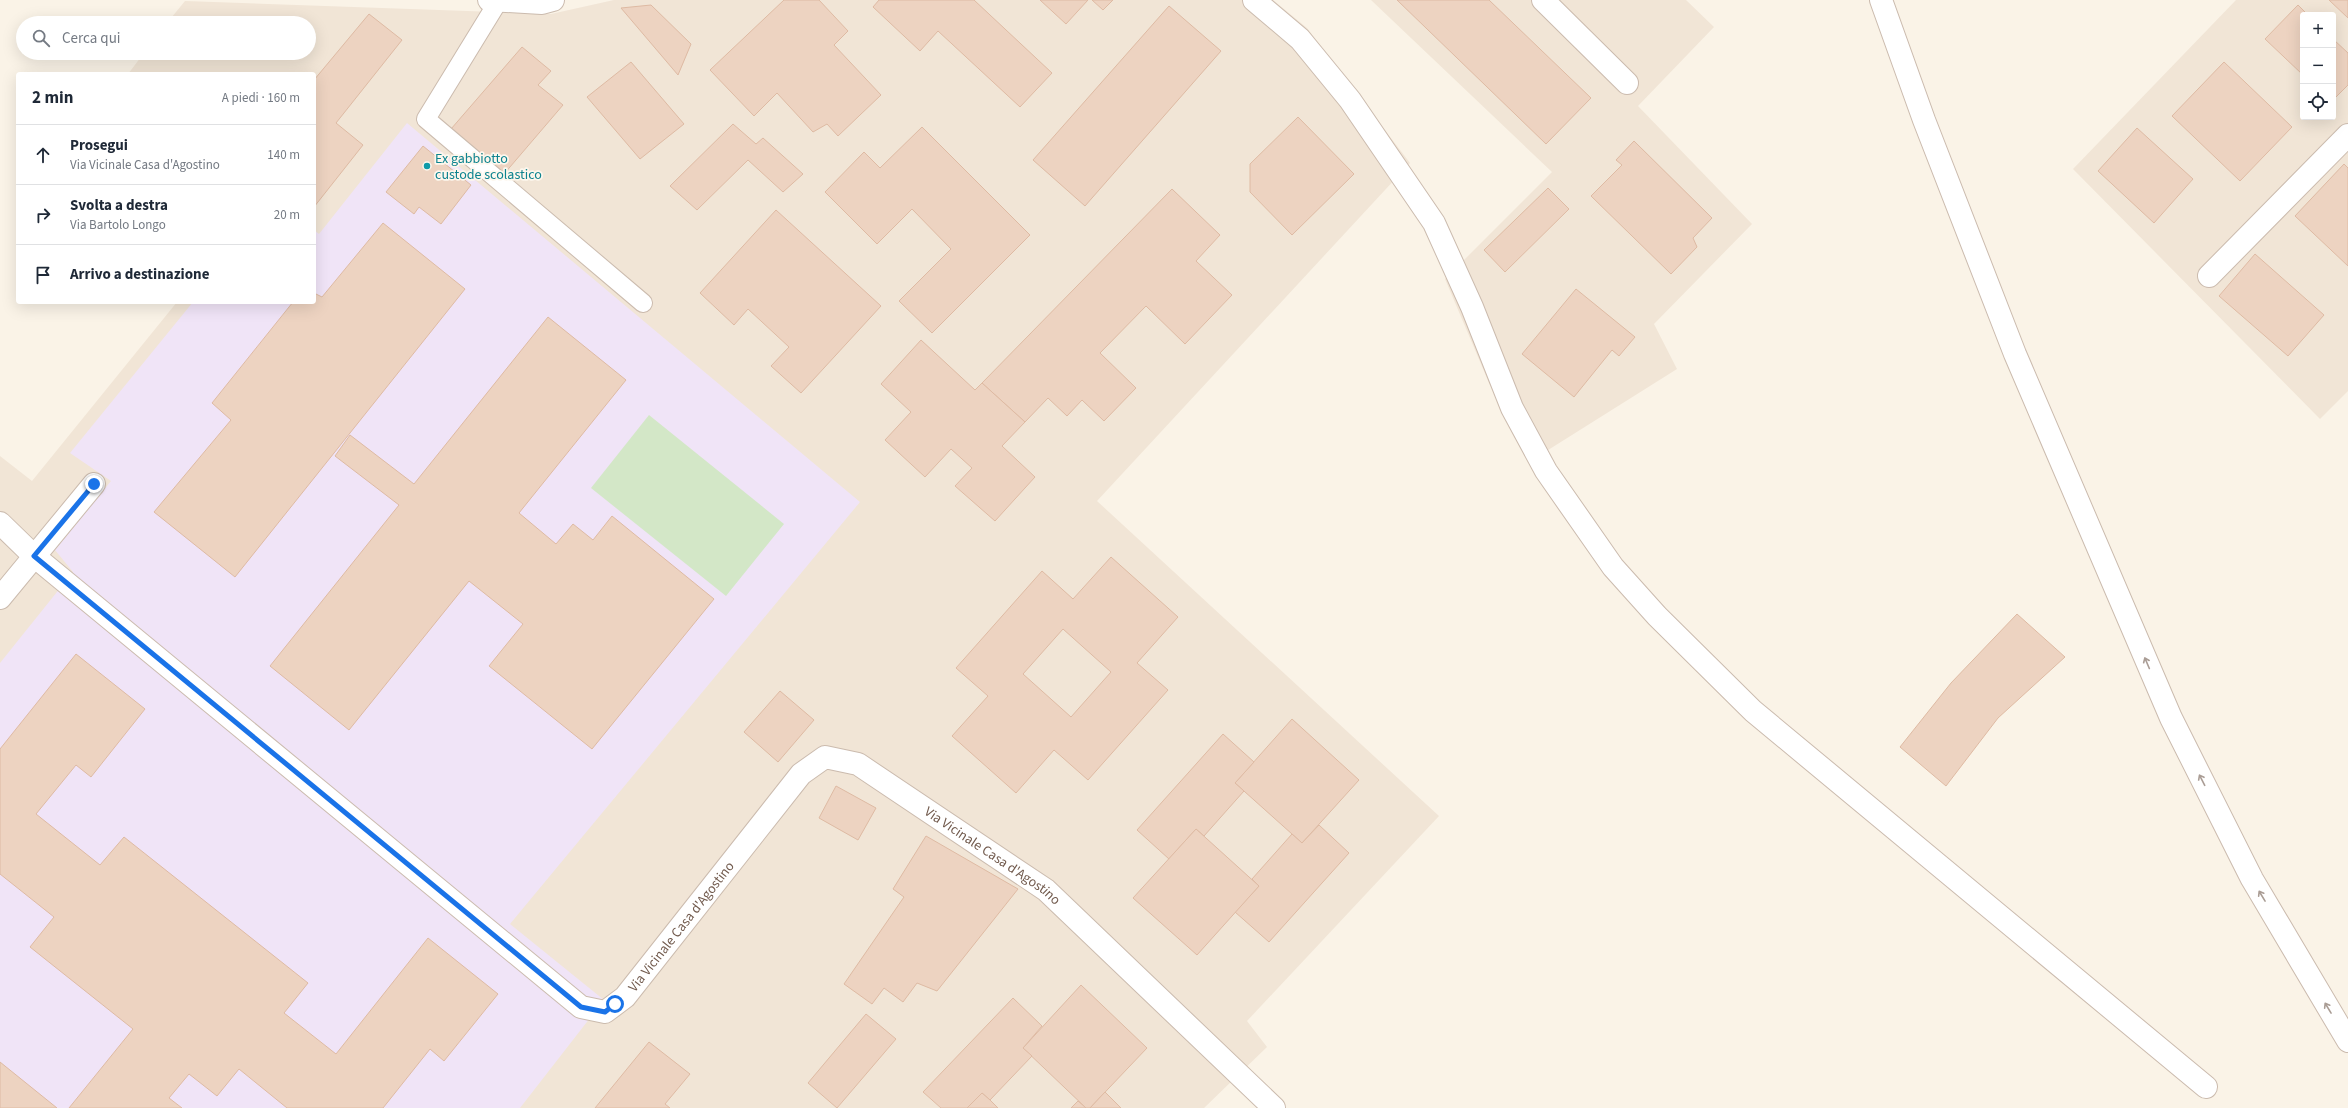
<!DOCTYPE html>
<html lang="it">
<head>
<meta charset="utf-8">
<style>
  :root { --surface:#fff; --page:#f2f2f3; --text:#1f2937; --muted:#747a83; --line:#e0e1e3 }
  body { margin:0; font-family:"Source Sans 3",sans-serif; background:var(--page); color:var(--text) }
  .controls { position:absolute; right:12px; top:12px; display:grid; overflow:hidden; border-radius:4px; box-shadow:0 4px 16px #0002 }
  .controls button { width:36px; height:36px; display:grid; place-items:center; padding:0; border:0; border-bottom:1px solid var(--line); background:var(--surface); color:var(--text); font:20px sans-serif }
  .stop { position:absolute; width:12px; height:12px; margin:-9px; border:3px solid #1a73e8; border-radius:50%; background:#fff }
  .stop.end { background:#1a73e8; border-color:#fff; box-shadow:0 1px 4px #0008 }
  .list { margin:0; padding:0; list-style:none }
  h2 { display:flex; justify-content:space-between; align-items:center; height:52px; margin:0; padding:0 16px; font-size:17px }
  h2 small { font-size:13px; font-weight:400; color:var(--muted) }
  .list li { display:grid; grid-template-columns:26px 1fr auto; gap:12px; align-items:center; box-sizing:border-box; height:60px; padding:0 16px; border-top:1px solid var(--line) }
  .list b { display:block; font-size:15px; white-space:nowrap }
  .list p { margin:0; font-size:13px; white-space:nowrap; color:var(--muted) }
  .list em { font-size:13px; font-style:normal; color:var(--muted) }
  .icon { flex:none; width:22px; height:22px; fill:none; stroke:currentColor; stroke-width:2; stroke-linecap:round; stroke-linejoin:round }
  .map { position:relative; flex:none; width:2348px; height:1108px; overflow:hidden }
  .search { position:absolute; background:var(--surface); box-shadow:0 4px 16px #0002; left:16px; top:16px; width:300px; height:44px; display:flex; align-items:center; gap:10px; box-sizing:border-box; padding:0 14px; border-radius:22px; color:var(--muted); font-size:15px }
  .panel { position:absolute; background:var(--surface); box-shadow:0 4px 16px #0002; left:16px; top:72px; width:300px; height:232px; border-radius:4px }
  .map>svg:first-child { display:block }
</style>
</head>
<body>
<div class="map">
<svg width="2348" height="1108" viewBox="0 0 2348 1108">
  <rect width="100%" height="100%" fill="#faf3e7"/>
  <!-- residential -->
  <g fill="#f1e5d6" fill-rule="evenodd">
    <path d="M 614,0 L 1273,0 L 1307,28 L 1410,163 L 1097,501 L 1439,816 L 1247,1021 L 1267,1047 L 1204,1108 L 0,1108 L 0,456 L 32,481 L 177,302 L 314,302 L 314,74 L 128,74 L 144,53 L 309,53 L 309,23 L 167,23 L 185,1 L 551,14 Z"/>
    <path d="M 1371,0 L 1686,0 L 1714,27 L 1638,106 L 1752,224 L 1654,324 L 1677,369 L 1529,462 L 1489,383 L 1445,279 L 1552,172 Z"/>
    <path d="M 2236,0 L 2348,0 L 2348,391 L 2320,419 L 2073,169 ZM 2303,15 L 2333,15 L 2333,117 L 2303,117 Z"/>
  </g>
  <!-- education -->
  <path fill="#f0e4f7" d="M 407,123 L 860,502 L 510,924 L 604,1000 L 520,1108 L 0,1108 L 0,663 L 73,572 L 55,550 L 111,481 L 70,453 L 193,302 L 314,302 L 314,230 L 319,234 Z"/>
  <!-- green -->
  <path fill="#d3e7c7" d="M 649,415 L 784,524 L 726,596 L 591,488 Z"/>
  <!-- building -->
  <g fill="#edd3c1" stroke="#debaa3" fill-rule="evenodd">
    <path d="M 784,0 L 819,0 L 848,31 L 834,45 L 881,95 L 838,136 L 827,124 L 813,132 L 777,93 L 754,116 L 710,70 Z"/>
    <path d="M 879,0 L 974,0 L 1052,73 L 1020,107 L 938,31 L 920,51 L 873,7 Z"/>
    <path d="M 1040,0 L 1088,0 L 1066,24 Z"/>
    <path d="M 1092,0 L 1113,0 L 1103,10 Z"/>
    <path d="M 1397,0 L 1489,0 L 1591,98 L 1546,144 Z"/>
    <path d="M 2329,0 L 2348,0 L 2348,18 Z"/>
    <path d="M 651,5 L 691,44 L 678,75 L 621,8 Z"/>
    <path d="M 2298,5 L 2308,15 L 2303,15 L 2303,75 L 2265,39 Z"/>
    <path d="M 1169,6 L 1221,51 L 1085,206 L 1033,160 Z"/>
    <path d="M 369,14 L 402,40 L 336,123 L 363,145 L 314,207 L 314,80 Z"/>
    <path d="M 2333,39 L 2348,53 L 2348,85 L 2333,100 Z"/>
    <path d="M 522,47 L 551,71 L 538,85 L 563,105 L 504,174 L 451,129 Z"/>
    <path d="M 631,62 L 684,124 L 640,159 L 587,97 Z"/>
    <path d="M 2224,62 L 2292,127 L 2240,181 L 2172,116 Z"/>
    <path d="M 1298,117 L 1354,174 L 1292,235 L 1250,192 L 1250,164 Z"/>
    <path d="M 733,124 L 756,144 L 763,138 L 803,174 L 783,192 L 748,160 L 697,210 L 670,186 Z"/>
    <path d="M 922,127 L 1030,235 L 932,333 L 899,301 L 951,249 L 912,209 L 877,244 L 825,192 L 864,152 L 880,168 Z"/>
    <path d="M 2137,128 L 2193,179 L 2154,223 L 2098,171 Z"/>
    <path d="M 1634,141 L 1712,218 L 1693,238 L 1697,247 L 1671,274 L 1591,196 L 1622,165 L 1616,160 Z"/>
    <path d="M 423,146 L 471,185 L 441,224 L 419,207 L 414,214 L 386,192 Z"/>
    <path d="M 2344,164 L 2348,168 L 2348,266 L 2295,216 Z"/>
    <path d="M 1548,188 L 1569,209 L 1505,272 L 1484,250 Z"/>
    <path d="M 1172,189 L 1220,235 L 1196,261 L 1232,295 L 1185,344 L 1146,306 L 1100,353 L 1136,388 L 1104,421 L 1082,400 L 1067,416 L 1048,398 L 1025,422 L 982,383 Z"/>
    <path d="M 776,210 L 881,306 L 801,393 L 771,366 L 789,347 L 748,309 L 734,325 L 700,293 Z"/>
    <path d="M 383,223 L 465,289 L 235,577 L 154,512 L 231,420 L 212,403 L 293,302 L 314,302 L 314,293 L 322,297 Z"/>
    <path d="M 2255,254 L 2324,315 L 2288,356 L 2219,296 Z"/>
    <path d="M 1576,289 L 1635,337 L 1619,356 L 1612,350 L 1574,397 L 1522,354 Z"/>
    <path d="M 548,317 L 626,380 L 519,513 L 556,544 L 573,524 L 593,540 L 612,516 L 714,599 L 592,749 L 489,666 L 523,624 L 469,581 L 349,730 L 270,666 L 399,505 L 335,456 L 350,435 L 414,484 Z"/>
    <path d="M 921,340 L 975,390 L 982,383 L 1025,422 L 1002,446 L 1035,477 L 995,521 L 955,486 L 972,468 L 951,449 L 925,477 L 885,440 L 911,412 L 881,384 Z"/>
    <path d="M 1111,557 L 1178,617 L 1137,663 L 1168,690 L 1088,780 L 1054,750 L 1016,793 L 952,736 L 988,696 L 956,668 L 1042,571 L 1073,599 ZM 1063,629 L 1111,672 L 1071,717 L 1023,674 Z"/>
    <path d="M 2017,614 L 2065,657 L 1998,718 L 1946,786 L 1900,747 L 1951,683 Z"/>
    <path d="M 76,654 L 145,709 L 91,777 L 76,765 L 36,814 L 100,865 L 124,837 L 308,983 L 284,1013 L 336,1054 L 428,938 L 498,994 L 444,1061 L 430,1049 L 383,1108 L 287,1108 L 239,1069 L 217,1096 L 189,1074 L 169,1098 L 182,1108 L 69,1108 L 133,1029 L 30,947 L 54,917 L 0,874 L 0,749 Z"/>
    <path d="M 780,691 L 814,720 L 778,762 L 744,732 Z"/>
    <path d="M 1292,719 L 1359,780 L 1302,843 L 1235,783 Z"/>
    <path d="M 1223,734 L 1254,762 L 1235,783 L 1244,791 L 1204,836 L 1196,829 L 1169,859 L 1137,830 Z"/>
    <path d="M 836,786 L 876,808 L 858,840 L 819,818 Z"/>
    <path d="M 1319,825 L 1349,853 L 1269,942 L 1235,912 L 1259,886 L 1252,879 L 1292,834 L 1302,843 Z"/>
    <path d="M 1196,829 L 1259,886 L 1197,955 L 1133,898 Z"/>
    <path d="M 926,836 L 1018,889 L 937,991 L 917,983 L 903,1002 L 884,988 L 872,1004 L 844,984 L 904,897 L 893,889 Z"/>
    <path d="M 1081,985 L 1147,1048 L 1090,1108 L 1086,1108 L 1023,1048 Z"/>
    <path d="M 1013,998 L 1042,1026 L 1023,1048 L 1032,1056 L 990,1100 L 982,1093 L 967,1108 L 941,1108 L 923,1092 Z"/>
    <path d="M 866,1014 L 896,1039 L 837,1108 L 808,1083 Z"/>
    <path d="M 649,1042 L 690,1074 L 665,1104 L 670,1108 L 595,1108 Z"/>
    <path d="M 0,1062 L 57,1108 L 0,1108 Z"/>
    <path d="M 1105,1092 L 1121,1108 L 1090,1108 Z"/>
    <path d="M 982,1093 L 990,1100 L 998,1108 L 967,1108 Z"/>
    <path d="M 1078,1101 L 1086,1108 L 1071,1108 Z"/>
  </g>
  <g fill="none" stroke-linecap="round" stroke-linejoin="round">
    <defs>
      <path id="service" d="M 499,0 L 426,119 L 643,303"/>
      <g id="minor">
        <path d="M 489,0 L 542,3 L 553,0"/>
        <path d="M 1254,0 L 1300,39 L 1350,100 L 1434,223 L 1472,307 L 1512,408 L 1546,471 L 1613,567 L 1657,616 L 1753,711 L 2206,1087"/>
        <path d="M 1543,0 L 1627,83"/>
        <path d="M 1881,0 L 1924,120 L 2015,354 L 2171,718 L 2252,879 L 2348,1041"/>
        <path d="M 2209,276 L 2348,135"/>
        <path id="s1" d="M 0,523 L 34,556 L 581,1007 L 605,1012 L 625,997 L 801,774 L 825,757 L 858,764 L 1046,890 L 1274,1108"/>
        <path d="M 0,598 L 94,484"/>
      </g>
    </defs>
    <!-- service casing -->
    <use href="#service" stroke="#cbbbae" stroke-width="20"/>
    <!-- minor casing -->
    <use href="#minor" stroke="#cbbbae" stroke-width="24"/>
    <!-- service -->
    <use href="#service" stroke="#fff" stroke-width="18"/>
    <!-- minor -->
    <use href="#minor" stroke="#fff" stroke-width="22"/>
  </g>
  <!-- one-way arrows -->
  <defs><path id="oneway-shaft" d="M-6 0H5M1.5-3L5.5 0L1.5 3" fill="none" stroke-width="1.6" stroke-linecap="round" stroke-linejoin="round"/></defs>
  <g stroke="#aa9d95">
    <use href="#oneway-shaft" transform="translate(2147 663) rotate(-113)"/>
    <use href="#oneway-shaft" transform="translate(2202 780) rotate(-117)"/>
    <use href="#oneway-shaft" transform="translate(2262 896) rotate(-121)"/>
    <use href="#oneway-shaft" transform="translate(2328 1008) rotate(-121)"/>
  </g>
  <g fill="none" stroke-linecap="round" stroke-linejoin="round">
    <!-- route -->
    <path stroke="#1a73e8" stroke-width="5" d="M 94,484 L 34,556 L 581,1007 L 605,1012 L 615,1004"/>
  </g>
  <!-- markers -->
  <circle fill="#0f9aa8" stroke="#fdf7ed" stroke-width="1.5" cx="427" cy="166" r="4"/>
  <g text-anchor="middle" stroke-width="3.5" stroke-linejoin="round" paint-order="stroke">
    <!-- culture labels -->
    <g font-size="14" fill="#0d838f" stroke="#fdf7ed" text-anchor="start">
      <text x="435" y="163">Ex gabbiotto<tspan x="435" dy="16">custode scolastico</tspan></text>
    </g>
    <!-- street labels -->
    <g font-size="14" fill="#725b4e" stroke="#fdf7ed">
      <text dy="5" stroke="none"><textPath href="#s1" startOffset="1316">Via Vicinale Casa d'Agostino</textPath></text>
      <text dy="5" stroke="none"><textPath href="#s1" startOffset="896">Via Vicinale Casa d'Agostino</textPath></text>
    </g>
  </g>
</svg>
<div class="controls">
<button>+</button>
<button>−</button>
<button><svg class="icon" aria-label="locate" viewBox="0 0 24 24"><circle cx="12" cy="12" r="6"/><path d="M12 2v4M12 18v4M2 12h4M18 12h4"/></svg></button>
</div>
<div class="stop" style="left:615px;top:1004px"></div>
<div class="stop end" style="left:94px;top:484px"></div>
<div class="search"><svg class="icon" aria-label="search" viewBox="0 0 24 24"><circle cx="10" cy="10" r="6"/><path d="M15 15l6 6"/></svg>Cerca qui</div>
<section class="panel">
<h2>2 min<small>A piedi · 160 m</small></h2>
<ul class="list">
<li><svg class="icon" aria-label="ahead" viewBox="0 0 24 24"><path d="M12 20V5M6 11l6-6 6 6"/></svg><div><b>Prosegui</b><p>Via Vicinale Casa d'Agostino</p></div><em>140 m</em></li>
<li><svg class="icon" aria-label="right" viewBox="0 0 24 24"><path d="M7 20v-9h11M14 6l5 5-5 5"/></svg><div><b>Svolta a destra</b><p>Via Bartolo Longo</p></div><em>20 m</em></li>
<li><svg class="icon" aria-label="arrive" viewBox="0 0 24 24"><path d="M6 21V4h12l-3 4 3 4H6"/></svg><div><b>Arrivo a destinazione</b></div></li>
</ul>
</section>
</div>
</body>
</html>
